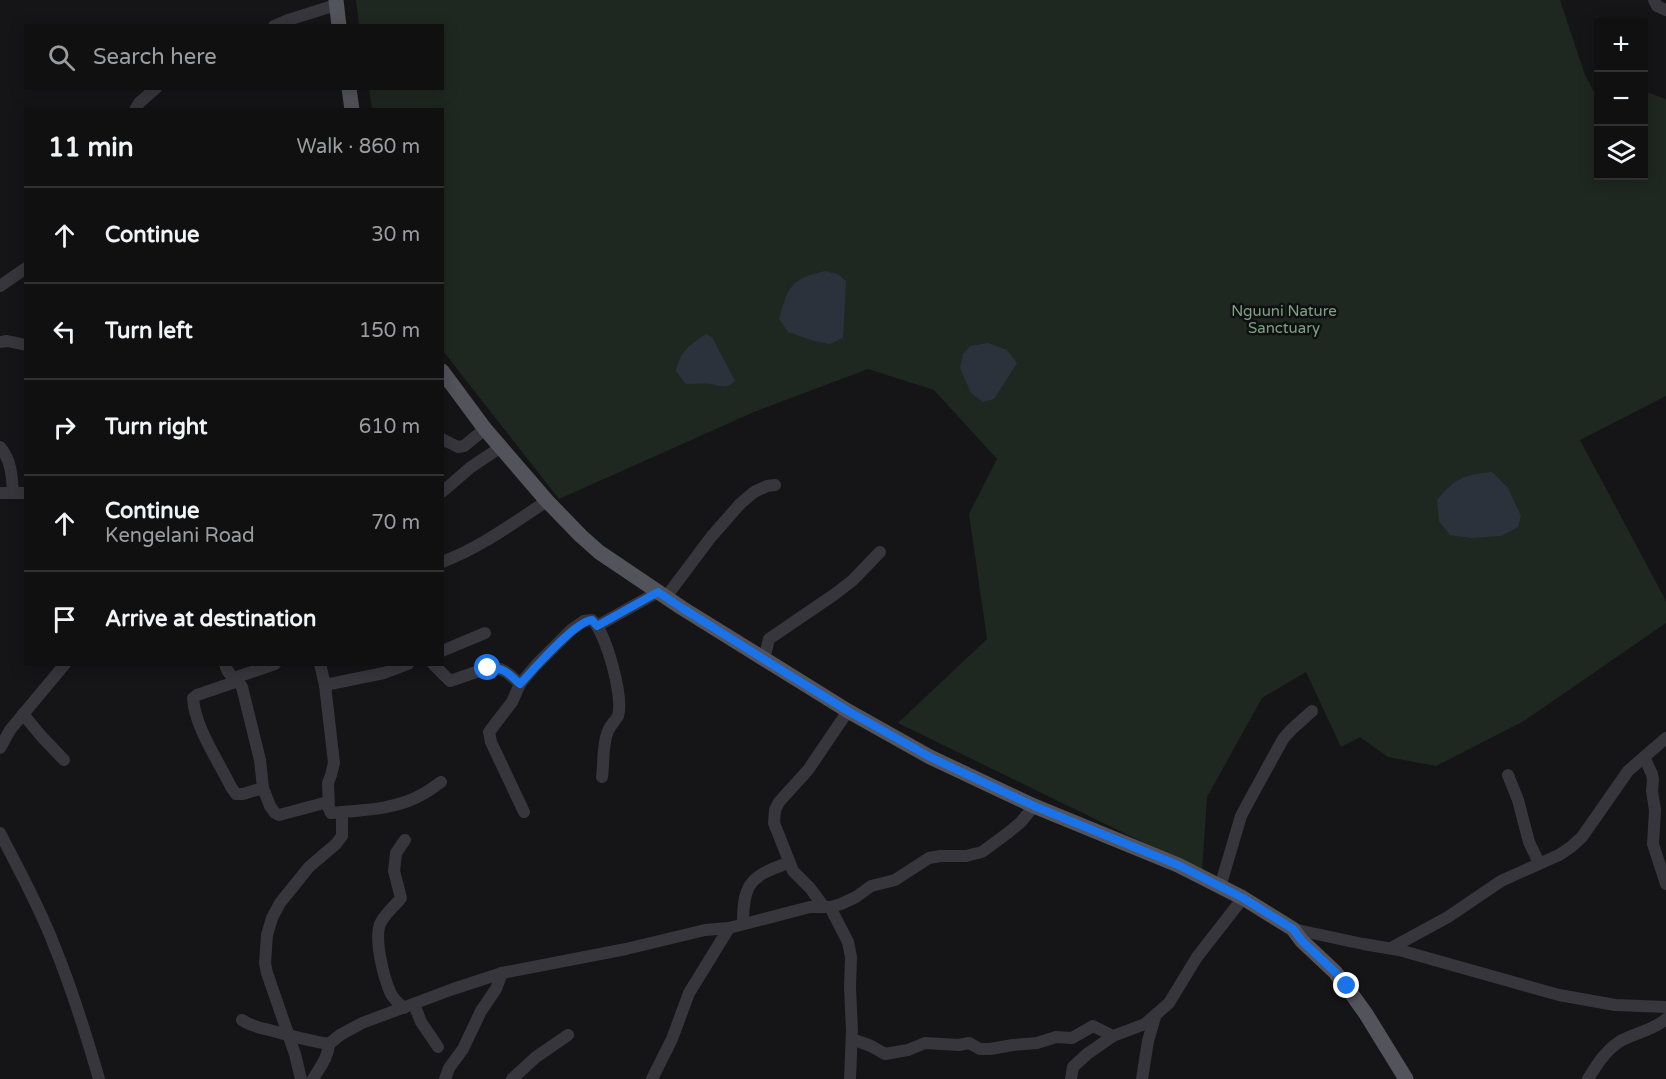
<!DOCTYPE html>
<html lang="en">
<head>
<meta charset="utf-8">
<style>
  :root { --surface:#101011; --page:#1e1e1f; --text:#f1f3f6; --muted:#9c9d9f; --line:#303031 }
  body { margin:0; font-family:"Varela Round",sans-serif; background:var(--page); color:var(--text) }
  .controls { position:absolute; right:18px; top:18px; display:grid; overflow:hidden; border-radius:0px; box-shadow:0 3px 15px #0003 }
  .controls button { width:54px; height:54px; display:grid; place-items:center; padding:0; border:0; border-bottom:2px solid var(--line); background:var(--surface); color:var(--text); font:30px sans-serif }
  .stop { position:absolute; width:18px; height:18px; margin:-14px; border:4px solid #1a73e8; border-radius:50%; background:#fff }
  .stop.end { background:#1a73e8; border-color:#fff; box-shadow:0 2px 6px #0008 }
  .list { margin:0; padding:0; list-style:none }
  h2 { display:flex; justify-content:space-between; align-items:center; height:78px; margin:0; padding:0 24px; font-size:26px }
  h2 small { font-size:20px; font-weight:400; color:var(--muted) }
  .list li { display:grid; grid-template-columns:39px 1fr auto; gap:18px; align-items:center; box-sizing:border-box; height:96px; padding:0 24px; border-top:2px solid var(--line) }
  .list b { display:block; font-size:22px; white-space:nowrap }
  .list p { margin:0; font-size:20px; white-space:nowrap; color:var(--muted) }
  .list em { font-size:20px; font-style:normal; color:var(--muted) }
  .icon { flex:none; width:33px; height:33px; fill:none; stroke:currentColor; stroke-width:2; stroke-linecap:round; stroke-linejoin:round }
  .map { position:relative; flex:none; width:1666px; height:1079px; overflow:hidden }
  .search { position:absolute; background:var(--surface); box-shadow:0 3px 15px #0003; left:24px; top:24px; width:420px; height:66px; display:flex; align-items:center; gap:15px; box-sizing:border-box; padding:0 21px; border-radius:0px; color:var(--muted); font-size:22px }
  .panel { position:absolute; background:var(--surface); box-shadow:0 3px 15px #0003; left:24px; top:108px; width:420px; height:558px; border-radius:0px }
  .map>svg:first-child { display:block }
</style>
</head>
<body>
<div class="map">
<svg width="1666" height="1079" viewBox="0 0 1666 1079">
  <rect width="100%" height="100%" fill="#151517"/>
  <!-- green -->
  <path fill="#1f2721" d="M 356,0 L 1560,0 L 1585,75 L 1596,95 L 1598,95 L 1598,176 L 1644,176 L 1644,93 L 1649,93 L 1666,99 L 1666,396 L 1580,440 L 1666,601 L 1666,623 L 1524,721 L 1436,766 L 1388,757 L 1360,737 L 1341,747 L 1306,672 L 1262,698 L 1207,797 L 1202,871 L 898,723 L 987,639 L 969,514 L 997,459 L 934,390 L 868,369 L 754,412 L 559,499 L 443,351 L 442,110 L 372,109 L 369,89 L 442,88 L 442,26 L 359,25 Z"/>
  <!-- water -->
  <g fill="#2b323b">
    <path d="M 825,271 L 838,274 L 846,281 L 843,338 L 830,344 L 814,341 L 788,332 L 779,319 C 788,286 791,279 825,271 Z"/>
    <path d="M 706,334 L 712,337 L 735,381 C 726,389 721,386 711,384 C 703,383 694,384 686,384 L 676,371 C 680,351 690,345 706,334 Z"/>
    <path d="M 988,343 L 1007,350 L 1017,363 L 994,399 L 983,402 L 971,393 L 960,368 L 963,354 L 970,346 Z"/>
    <path d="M 1492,472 L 1508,488 L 1521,516 L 1518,527 L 1501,536 L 1471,538 L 1450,535 L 1439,521 L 1437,500 C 1456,478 1462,475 1492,472 Z"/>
  </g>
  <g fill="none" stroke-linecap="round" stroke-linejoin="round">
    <!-- minor -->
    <g stroke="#36363c" stroke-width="12">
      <path d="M 1654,0 L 1657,6 L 1666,10"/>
      <path d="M 274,26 L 288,20 L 336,5"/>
      <path d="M 135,110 L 139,103 L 156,88"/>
      <path d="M 0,286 L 26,268"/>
      <path d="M 0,342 L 7,341 L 26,345"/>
      <path d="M 442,439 L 458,447 L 464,446 L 485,429"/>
      <path d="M 0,447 C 11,460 12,475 13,492"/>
      <path d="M 442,492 L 471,467 L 501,447"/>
      <path d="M 0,493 L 26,493"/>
      <path d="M 442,562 C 480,548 513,523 547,501"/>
      <path d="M 666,597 L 711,537 L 740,504 L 754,492 L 767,486 L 775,485"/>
      <path d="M 597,626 L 658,592"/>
      <path d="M 442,651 L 485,633"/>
      <path d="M 764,659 L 769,639 L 835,594 L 853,580 L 880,552"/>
      <path d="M 225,664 C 227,675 236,678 242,687 L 260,760 L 263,788 L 270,806 L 275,813 L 279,815 L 328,802"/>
      <path d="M 433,664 L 450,681 L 488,668 C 503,666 510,675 520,684"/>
      <path d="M 234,678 L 275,664"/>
      <path d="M 238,681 L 197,695 L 193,698 C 195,728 218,760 231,787 L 236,794 L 243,794 L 263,788"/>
      <path d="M 325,685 L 384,673 L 408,664"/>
      <path d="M 23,714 L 42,737 L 64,760"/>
      <path d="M 0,748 L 10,730 L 65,664"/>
      <path d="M 1644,757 L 1652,774 L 1653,780 L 1652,791 L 1655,810 L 1653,844 L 1666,884"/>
      <path d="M 1508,775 L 1518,800 L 1529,842 L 1539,863"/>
      <path d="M 342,812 C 367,810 399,808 421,795 C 428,792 435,786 441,782"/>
      <path d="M 524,812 L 491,742 L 489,732 L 512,702 L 520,684 L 536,665 L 571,630 L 584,621 L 592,620 C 606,632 624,698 618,716 C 615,721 610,726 608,731 C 602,745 604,763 602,777"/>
      <path d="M 0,833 C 19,870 39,906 54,945 C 72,989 86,1034 99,1079"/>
      <path d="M 1220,887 L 1241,816 L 1249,801 L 1283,739 L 1291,730 L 1312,711"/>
      <path d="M 824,907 L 810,888 L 793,871 L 774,823 L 775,810 L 779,802 L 808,770 L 848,711"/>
      <path d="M 830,907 L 848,942 L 851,957 L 850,988 L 852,1030 L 850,1079"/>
      <path d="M 743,923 C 743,883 751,876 788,863"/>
      <path d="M 1293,929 L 1363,944 L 1399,950 L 1559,995 L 1615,1005 L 1666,1007"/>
      <path d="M 1391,948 L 1448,917 L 1501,881 L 1559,855 L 1571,847 L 1582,837 L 1628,771 L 1666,738"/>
      <path d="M 414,1004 L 421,1022 L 438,1047"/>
      <path d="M 404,1008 C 399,1004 394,999 391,994 C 384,979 374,940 380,924 C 385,913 394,907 401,898 L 394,871 L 396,853 L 405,840"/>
      <path d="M 242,1020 C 252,1027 262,1028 273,1031 C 292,1036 309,1041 329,1044"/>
      <path d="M 852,1039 L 871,1046 L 885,1054 L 908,1050 L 925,1043 L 959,1045 L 969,1043 L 980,1049 L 990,1049 L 1013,1045 L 1037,1043 L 1056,1037 L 1072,1038 L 1093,1026 L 1113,1036"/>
      <path d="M 301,1079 L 295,1054 L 267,973 L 265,963 L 267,935 L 272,918 L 280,903 L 309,867 L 336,844 L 342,836 L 342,812 L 331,813 L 329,809 L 328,783 L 331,775 L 334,763 L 325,685 L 320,664"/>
      <path d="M 313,1079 C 320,1067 328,1058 329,1044 L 340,1035 L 362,1023 L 453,989 L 502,973 L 626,949 L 705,930 L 729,928"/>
      <path d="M 445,1079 L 449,1068 L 463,1049 L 481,1011 L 496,989 L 502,973"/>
      <path d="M 512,1079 L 536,1057 L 568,1035"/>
      <path d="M 652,1079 L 672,1039 L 689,993 L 729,928 L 810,907 L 830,907 L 841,904 L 856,897 L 871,886 L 895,880 L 929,858 L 941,856 L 966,856 L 982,852 L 1009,832 L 1021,822 L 1034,806"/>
      <path d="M 1071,1079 L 1073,1067 L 1087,1054 L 1113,1036 L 1145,1024 L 1169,1003 L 1197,957 L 1243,898"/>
      <path d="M 1142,1079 L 1148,1041 L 1155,1017"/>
      <path d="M 1588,1079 C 1596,1066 1605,1051 1619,1042 C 1634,1033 1652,1031 1666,1019"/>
    </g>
    <!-- major -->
    <g stroke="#52535b" stroke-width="15">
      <path d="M 336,0 L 339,26"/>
      <path d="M 349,88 L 352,110"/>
      <path d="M 442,371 L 485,429 L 547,501 L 581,536 L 599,552 L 682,608 L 848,711 L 930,757 L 1034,806 L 1178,865 L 1243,898 L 1293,929 L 1302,941 L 1335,972 L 1346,986 L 1366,1014 L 1406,1079"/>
    </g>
  </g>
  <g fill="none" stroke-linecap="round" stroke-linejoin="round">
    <!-- route -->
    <path stroke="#1a73e8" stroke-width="8" d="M 488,668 C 503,666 510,675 520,684 C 533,670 575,621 592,620 L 597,626 L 658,592 L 682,608 L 786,673 L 848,711 L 930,757 L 1034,806 L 1178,865 L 1243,898 L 1293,929 L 1302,941 L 1335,972 L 1347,986"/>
  </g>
  <g text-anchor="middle" stroke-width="5" stroke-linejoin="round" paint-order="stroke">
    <!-- park labels -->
    <g font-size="15" fill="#7da384" stroke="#101012">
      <text x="1284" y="316">Nguuni Nature<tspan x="1284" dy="17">Sanctuary</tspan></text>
    </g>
  </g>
</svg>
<div class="controls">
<button>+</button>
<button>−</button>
<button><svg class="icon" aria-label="layers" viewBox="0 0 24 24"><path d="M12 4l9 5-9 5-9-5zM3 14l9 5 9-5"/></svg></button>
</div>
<div class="stop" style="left:488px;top:668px"></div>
<div class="stop end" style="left:1347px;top:986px"></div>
<div class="search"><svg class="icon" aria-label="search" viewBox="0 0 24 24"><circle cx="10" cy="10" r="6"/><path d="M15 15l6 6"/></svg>Search here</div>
<section class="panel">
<h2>11 min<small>Walk · 860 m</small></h2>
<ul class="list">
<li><svg class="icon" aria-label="ahead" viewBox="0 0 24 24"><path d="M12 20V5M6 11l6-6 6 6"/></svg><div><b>Continue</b></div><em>30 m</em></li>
<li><svg class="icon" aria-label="left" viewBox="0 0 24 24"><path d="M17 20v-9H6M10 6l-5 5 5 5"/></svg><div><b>Turn left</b></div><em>150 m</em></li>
<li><svg class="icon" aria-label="right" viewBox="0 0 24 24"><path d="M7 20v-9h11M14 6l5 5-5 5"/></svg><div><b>Turn right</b></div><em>610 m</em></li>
<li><svg class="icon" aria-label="ahead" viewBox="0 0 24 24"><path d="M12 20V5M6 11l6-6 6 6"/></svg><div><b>Continue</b><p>Kengelani Road</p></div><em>70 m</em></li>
<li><svg class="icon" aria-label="arrive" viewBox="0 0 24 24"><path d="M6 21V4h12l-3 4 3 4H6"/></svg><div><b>Arrive at destination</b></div></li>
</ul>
</section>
</div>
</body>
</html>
